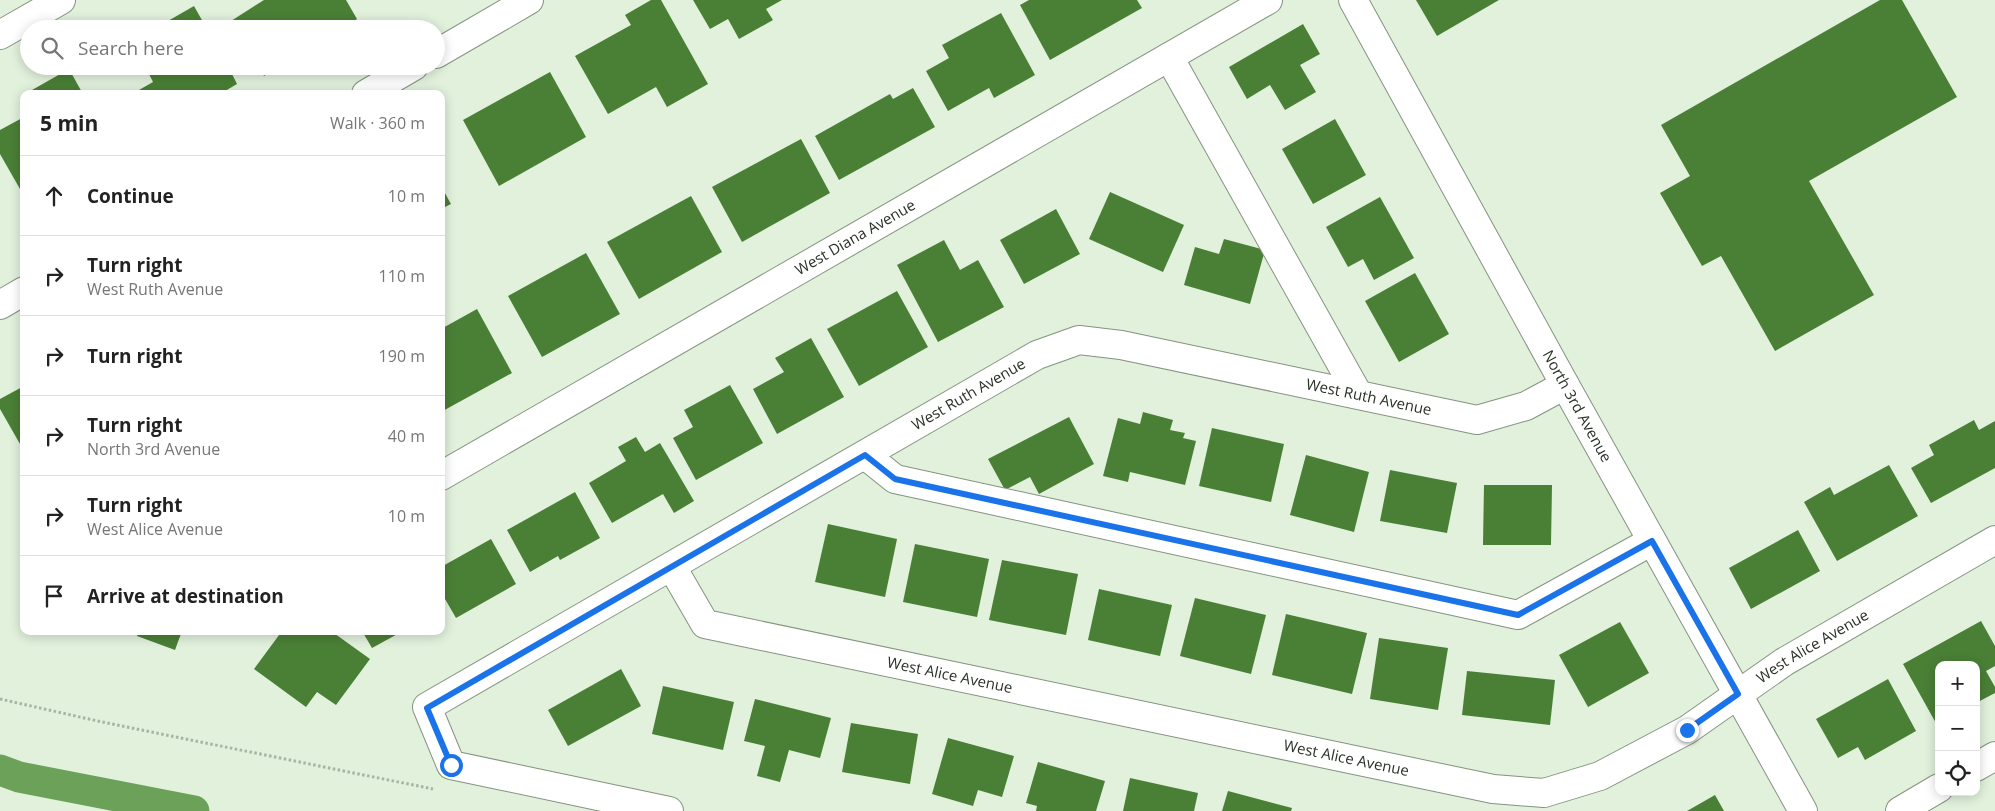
<!DOCTYPE html>
<html lang="en">
<head>
<meta charset="utf-8">
<style>
  :root { --surface:#fff; --page:#f2f2f2; --text:#222; --muted:#767676; --line:#e0e0e0 }
  body { margin:0; font-family:"Open Sans",sans-serif; background:var(--page); color:var(--text) }
  .controls { position:absolute; right:15px; bottom:15px; display:grid; overflow:hidden; border-radius:10px; box-shadow:0 2px 12px #0003 }
  .controls button { width:45px; height:45px; display:grid; place-items:center; padding:0; border:0; border-bottom:1px solid var(--line); background:var(--surface); color:var(--text); font:25px sans-serif }
  .stop { position:absolute; width:15px; height:15px; margin:-11px; border:4px solid #1a73e8; border-radius:50%; background:#fff }
  .stop.end { background:#1a73e8; border-color:#fff; box-shadow:0 1px 5px #0008 }
  .list { margin:0; padding:0; list-style:none }
  h2 { display:flex; justify-content:space-between; align-items:center; height:65px; margin:0; padding:0 20px; font-size:21px }
  h2 small { font-size:16px; font-weight:400; color:var(--muted) }
  .list li { display:grid; grid-template-columns:32px 1fr auto; gap:15px; align-items:center; box-sizing:border-box; height:80px; padding:0 20px; border-top:1px solid var(--line) }
  .list b { display:block; font-size:19px; white-space:nowrap }
  .list p { margin:0; font-size:16px; white-space:nowrap; color:var(--muted) }
  .list em { font-size:16px; font-style:normal; color:var(--muted) }
  .icon { flex:none; width:28px; height:28px; fill:none; stroke:currentColor; stroke-width:2; stroke-linecap:round; stroke-linejoin:round }
  .map { position:relative; flex:none; width:1995px; height:811px; overflow:hidden }
  .search { position:absolute; background:var(--surface); box-shadow:0 2px 12px #0003; left:20px; top:20px; width:425px; height:55px; display:flex; align-items:center; gap:12px; box-sizing:border-box; padding:0 18px; border-radius:28px; color:var(--muted); font-size:19px }
  .panel { position:absolute; background:var(--surface); box-shadow:0 2px 12px #0003; left:20px; top:90px; width:425px; height:545px; border-radius:10px }
  .map>svg:first-child { display:block }
</style>
</head>
<body>
<div class="map">
<svg width="1995" height="811" viewBox="0 0 1995 811">
  <rect width="100%" height="100%" fill="#e1f1dc"/>
  <g fill="none" stroke-linecap="round" stroke-linejoin="round">
    <!-- canal -->
    <path stroke="#6ba158" stroke-width="31" d="M 0,770 L 19,777 L 194,811"/>
  </g>
  <!-- building -->
  <g fill="#4a7f36">
    <path d="M 264,0 L 346,0 L 357,19 L 342,29 L 236,29 L 231,21 Z"/>
    <path d="M 651,0 L 661,0 L 708,84 L 667,107 L 656,87 L 608,114 L 575,56 L 631,25 L 625,15 Z"/>
    <path d="M 693,0 L 782,0 L 766,9 L 773,20 L 739,39 L 728,19 L 710,29 Z"/>
    <path d="M 1029,0 L 1137,0 L 1142,8 L 1050,60 L 1020,5 Z"/>
    <path d="M 1416,0 L 1499,0 L 1437,36 Z"/>
    <path d="M 1880,0 L 1902,0 L 1957,97 L 1809,181 L 1874,295 L 1775,351 L 1721,256 L 1702,266 L 1660,193 L 1690,176 L 1661,125 Z"/>
    <path d="M 194,6 L 207,29 L 154,29 Z"/>
    <path d="M 1001,13 L 1035,75 L 994,98 L 989,88 L 948,111 L 926,71 L 949,58 L 942,45 Z"/>
    <path d="M 1303,24 L 1320,54 L 1300,65 L 1316,92 L 1285,110 L 1270,85 L 1247,99 L 1229,67 Z"/>
    <path d="M 145,66 L 228,66 L 237,84 L 220,94 L 132,94 L 153,82 Z"/>
    <path d="M 259,66 L 280,66 L 264,76 Z"/>
    <path d="M 69,69 L 83,94 L 25,94 Z"/>
    <path d="M 550,72 L 586,137 L 499,186 L 463,120 Z"/>
    <path d="M 913,88 L 935,127 L 839,180 L 815,136 L 890,94 L 893,99 Z"/>
    <path d="M 24,117 L 24,196 L 0,154 L 0,130 Z"/>
    <path d="M 1335,119 L 1366,175 L 1313,204 L 1282,149 Z"/>
    <path d="M 801,139 L 830,193 L 742,242 L 712,187 Z"/>
    <path d="M 441,186 L 451,204 L 441,209 Z"/>
    <path d="M 1110,192 L 1184,225 L 1163,272 L 1089,239 Z"/>
    <path d="M 691,196 L 722,252 L 639,299 L 607,242 Z"/>
    <path d="M 1380,197 L 1414,258 L 1374,280 L 1363,259 L 1348,267 L 1326,227 Z"/>
    <path d="M 1056,209 L 1080,254 L 1024,284 L 1000,240 Z"/>
    <path d="M 1224,239 L 1265,250 L 1250,304 L 1184,285 L 1195,247 L 1219,254 Z"/>
    <path d="M 944,240 L 960,270 L 978,260 L 1004,307 L 938,342 L 897,265 Z"/>
    <path d="M 586,253 L 620,314 L 542,357 L 508,296 Z"/>
    <path d="M 1415,273 L 1449,334 L 1399,362 L 1365,301 Z"/>
    <path d="M 897,291 L 928,347 L 859,386 L 827,329 Z"/>
    <path d="M 477,309 L 512,373 L 441,412 L 441,329 Z"/>
    <path d="M 811,338 L 844,397 L 777,434 L 753,389 L 784,372 L 775,358 Z"/>
    <path d="M 730,385 L 763,443 L 696,480 L 673,438 L 693,427 L 684,410 Z"/>
    <path d="M 24,386 L 24,451 L 0,409 L 0,399 Z"/>
    <path d="M 1143,412 L 1173,420 L 1170,430 L 1185,433 L 1183,438 L 1196,441 L 1185,485 L 1130,472 L 1128,482 L 1103,476 L 1118,418 L 1140,424 Z"/>
    <path d="M 1069,417 L 1094,464 L 1039,494 L 1030,477 L 1005,490 L 988,459 Z"/>
    <path d="M 1974,420 L 1979,430 L 1995,421 L 1995,468 L 1931,503 L 1911,468 L 1934,455 L 1929,445 Z"/>
    <path d="M 1212,428 L 1284,444 L 1271,502 L 1199,486 Z"/>
    <path d="M 636,437 L 645,452 L 660,443 L 694,501 L 674,513 L 663,494 L 612,523 L 589,483 L 626,461 L 618,447 Z"/>
    <path d="M 1306,455 L 1369,472 L 1354,532 L 1290,515 Z"/>
    <path d="M 1889,465 L 1918,516 L 1837,561 L 1804,502 L 1830,487 L 1834,495 Z"/>
    <path d="M 1390,470 L 1457,483 L 1447,533 L 1380,521 Z"/>
    <path d="M 1484,485 L 1552,485 L 1551,545 L 1483,545 Z"/>
    <path d="M 575,492 L 600,538 L 560,560 L 558,556 L 530,572 L 507,530 Z"/>
    <path d="M 828,524 L 897,539 L 885,597 L 815,582 Z"/>
    <path d="M 1798,530 L 1820,571 L 1751,609 L 1729,568 Z"/>
    <path d="M 491,539 L 516,584 L 456,618 L 441,592 L 441,567 Z"/>
    <path d="M 915,544 L 989,559 L 977,617 L 903,602 Z"/>
    <path d="M 1002,560 L 1078,574 L 1066,635 L 989,620 Z"/>
    <path d="M 1099,589 L 1172,605 L 1160,656 L 1088,640 Z"/>
    <path d="M 1195,598 L 1266,615 L 1251,674 L 1180,656 Z"/>
    <path d="M 1286,614 L 1367,633 L 1352,694 L 1272,675 Z"/>
    <path d="M 1981,621 L 1995,646 L 1995,666 L 1986,671 L 1995,687 L 1995,693 L 1976,703 L 1976,665 L 1939,665 L 1939,724 L 1937,725 L 1903,664 Z"/>
    <path d="M 1620,622 L 1649,673 L 1588,707 L 1559,655 Z"/>
    <path d="M 138,631 L 182,631 L 175,650 L 137,636 Z"/>
    <path d="M 282,631 L 331,631 L 370,659 L 336,705 L 317,692 L 306,707 L 254,669 Z"/>
    <path d="M 362,631 L 403,631 L 372,648 Z"/>
    <path d="M 1379,638 L 1448,648 L 1438,710 L 1370,699 Z"/>
    <path d="M 621,669 L 641,706 L 568,746 L 548,710 Z"/>
    <path d="M 1467,671 L 1555,680 L 1550,725 L 1462,715 Z"/>
    <path d="M 1888,679 L 1916,731 L 1865,760 L 1858,747 L 1838,758 L 1816,719 Z"/>
    <path d="M 663,686 L 734,702 L 723,750 L 652,734 Z"/>
    <path d="M 755,699 L 831,718 L 820,758 L 789,750 L 780,782 L 757,776 L 765,746 L 744,741 Z"/>
    <path d="M 851,723 L 918,734 L 910,784 L 842,772 Z"/>
    <path d="M 948,738 L 1014,756 L 1002,797 L 978,790 L 973,806 L 932,794 Z"/>
    <path d="M 1038,762 L 1105,781 L 1096,811 L 1036,811 L 1037,806 L 1026,803 Z"/>
    <path d="M 1130,778 L 1198,793 L 1194,811 L 1123,811 Z"/>
    <path d="M 1228,791 L 1292,808 L 1291,811 L 1222,811 Z"/>
    <path d="M 1715,795 L 1724,811 L 1687,811 Z"/>
  </g>
  <g fill="none" stroke-linecap="round" stroke-linejoin="round">
    <defs>
      <g id="minor">
        <path id="s1" d="M 1353,0 L 1565,385 L 1803,811"/>
        <path d="M 0,35 L 61,0"/>
        <path d="M 436,54 L 529,0"/>
        <path d="M 1169,57 L 1358,394"/>
        <path d="M 366,94 L 414,66"/>
        <path d="M 0,305 L 24,291"/>
        <path d="M 865,455 L 895,479 L 1518,615 L 1652,541"/>
        <path id="s2" d="M 441,476 L 1268,0"/>
        <path id="s3" d="M 672,567 L 705,624 L 1493,789 L 1544,793 L 1600,776 L 1687,730 L 1784,662 L 1995,540"/>
        <path d="M 1976,767 L 1995,756"/>
        <path id="s4" d="M 669,811 L 451,765 L 427,707 L 1037,355 L 1079,340 L 1121,345 L 1477,420 L 1526,406 L 1565,385"/>
        <path d="M 1900,811 L 1939,788"/>
      </g>
    </defs>
    <!-- minor casing -->
    <use href="#minor" stroke="#859380" stroke-width="30"/>
    <!-- path -->
    <path stroke="#a7b4a3" stroke-width="3" stroke-dasharray="2.5 2.5" stroke-linecap="butt" d="M 0,699 L 102,722 L 433,789"/>
    <!-- minor -->
    <use href="#minor" stroke="#fff" stroke-width="28"/>
  </g>
  <g fill="none" stroke-linecap="round" stroke-linejoin="round">
    <!-- route -->
    <path stroke="#1a73e8" stroke-width="6" d="M 451,765 L 427,708 L 865,455 L 895,479 L 1518,615 L 1652,541 L 1738,694 L 1687,730"/>
  </g>
  <g text-anchor="middle" stroke-width="5" stroke-linejoin="round" paint-order="stroke">
    <!-- street labels -->
    <g font-size="15" fill="#2b3129" stroke="#e1f1dc">
      <text dy="5" stroke="none"><textPath href="#s2" startOffset="478">West Diana Avenue</textPath></text>
      <text dy="5" stroke="none"><textPath href="#s4" startOffset="911">West Ruth Avenue</textPath></text>
      <text dy="5" stroke="none"><textPath href="#s4" startOffset="1330">West Ruth Avenue</textPath></text>
      <text dy="5" stroke="none"><textPath href="#s1" startOffset="464">North 3rd Avenue</textPath></text>
      <text dy="5" stroke="none"><textPath href="#s3" startOffset="1230">West Alice Avenue</textPath></text>
      <text dy="5" stroke="none"><textPath href="#s3" startOffset="316">West Alice Avenue</textPath></text>
      <text dy="5" stroke="none"><textPath href="#s3" startOffset="721">West Alice Avenue</textPath></text>
    </g>
  </g>
</svg>
<div class="controls">
<button>+</button>
<button>−</button>
<button><svg class="icon" aria-label="locate" viewBox="0 0 24 24"><circle cx="12" cy="12" r="6"/><path d="M12 2v4M12 18v4M2 12h4M18 12h4"/></svg></button>
</div>
<div class="stop" style="left:451px;top:765px"></div>
<div class="stop end" style="left:1687px;top:730px"></div>
<div class="search"><svg class="icon" aria-label="search" viewBox="0 0 24 24"><circle cx="10" cy="10" r="6"/><path d="M15 15l6 6"/></svg>Search here</div>
<section class="panel">
<h2>5 min<small>Walk · 360 m</small></h2>
<ul class="list">
<li><svg class="icon" aria-label="ahead" viewBox="0 0 24 24"><path d="M12 20V5M6 11l6-6 6 6"/></svg><div><b>Continue</b></div><em>10 m</em></li>
<li><svg class="icon" aria-label="right" viewBox="0 0 24 24"><path d="M7 20v-9h11M14 6l5 5-5 5"/></svg><div><b>Turn right</b><p>West Ruth Avenue</p></div><em>110 m</em></li>
<li><svg class="icon" aria-label="right" viewBox="0 0 24 24"><path d="M7 20v-9h11M14 6l5 5-5 5"/></svg><div><b>Turn right</b></div><em>190 m</em></li>
<li><svg class="icon" aria-label="right" viewBox="0 0 24 24"><path d="M7 20v-9h11M14 6l5 5-5 5"/></svg><div><b>Turn right</b><p>North 3rd Avenue</p></div><em>40 m</em></li>
<li><svg class="icon" aria-label="right" viewBox="0 0 24 24"><path d="M7 20v-9h11M14 6l5 5-5 5"/></svg><div><b>Turn right</b><p>West Alice Avenue</p></div><em>10 m</em></li>
<li><svg class="icon" aria-label="arrive" viewBox="0 0 24 24"><path d="M6 21V4h12l-3 4 3 4H6"/></svg><div><b>Arrive at destination</b></div></li>
</ul>
</section>
</div>
</body>
</html>
